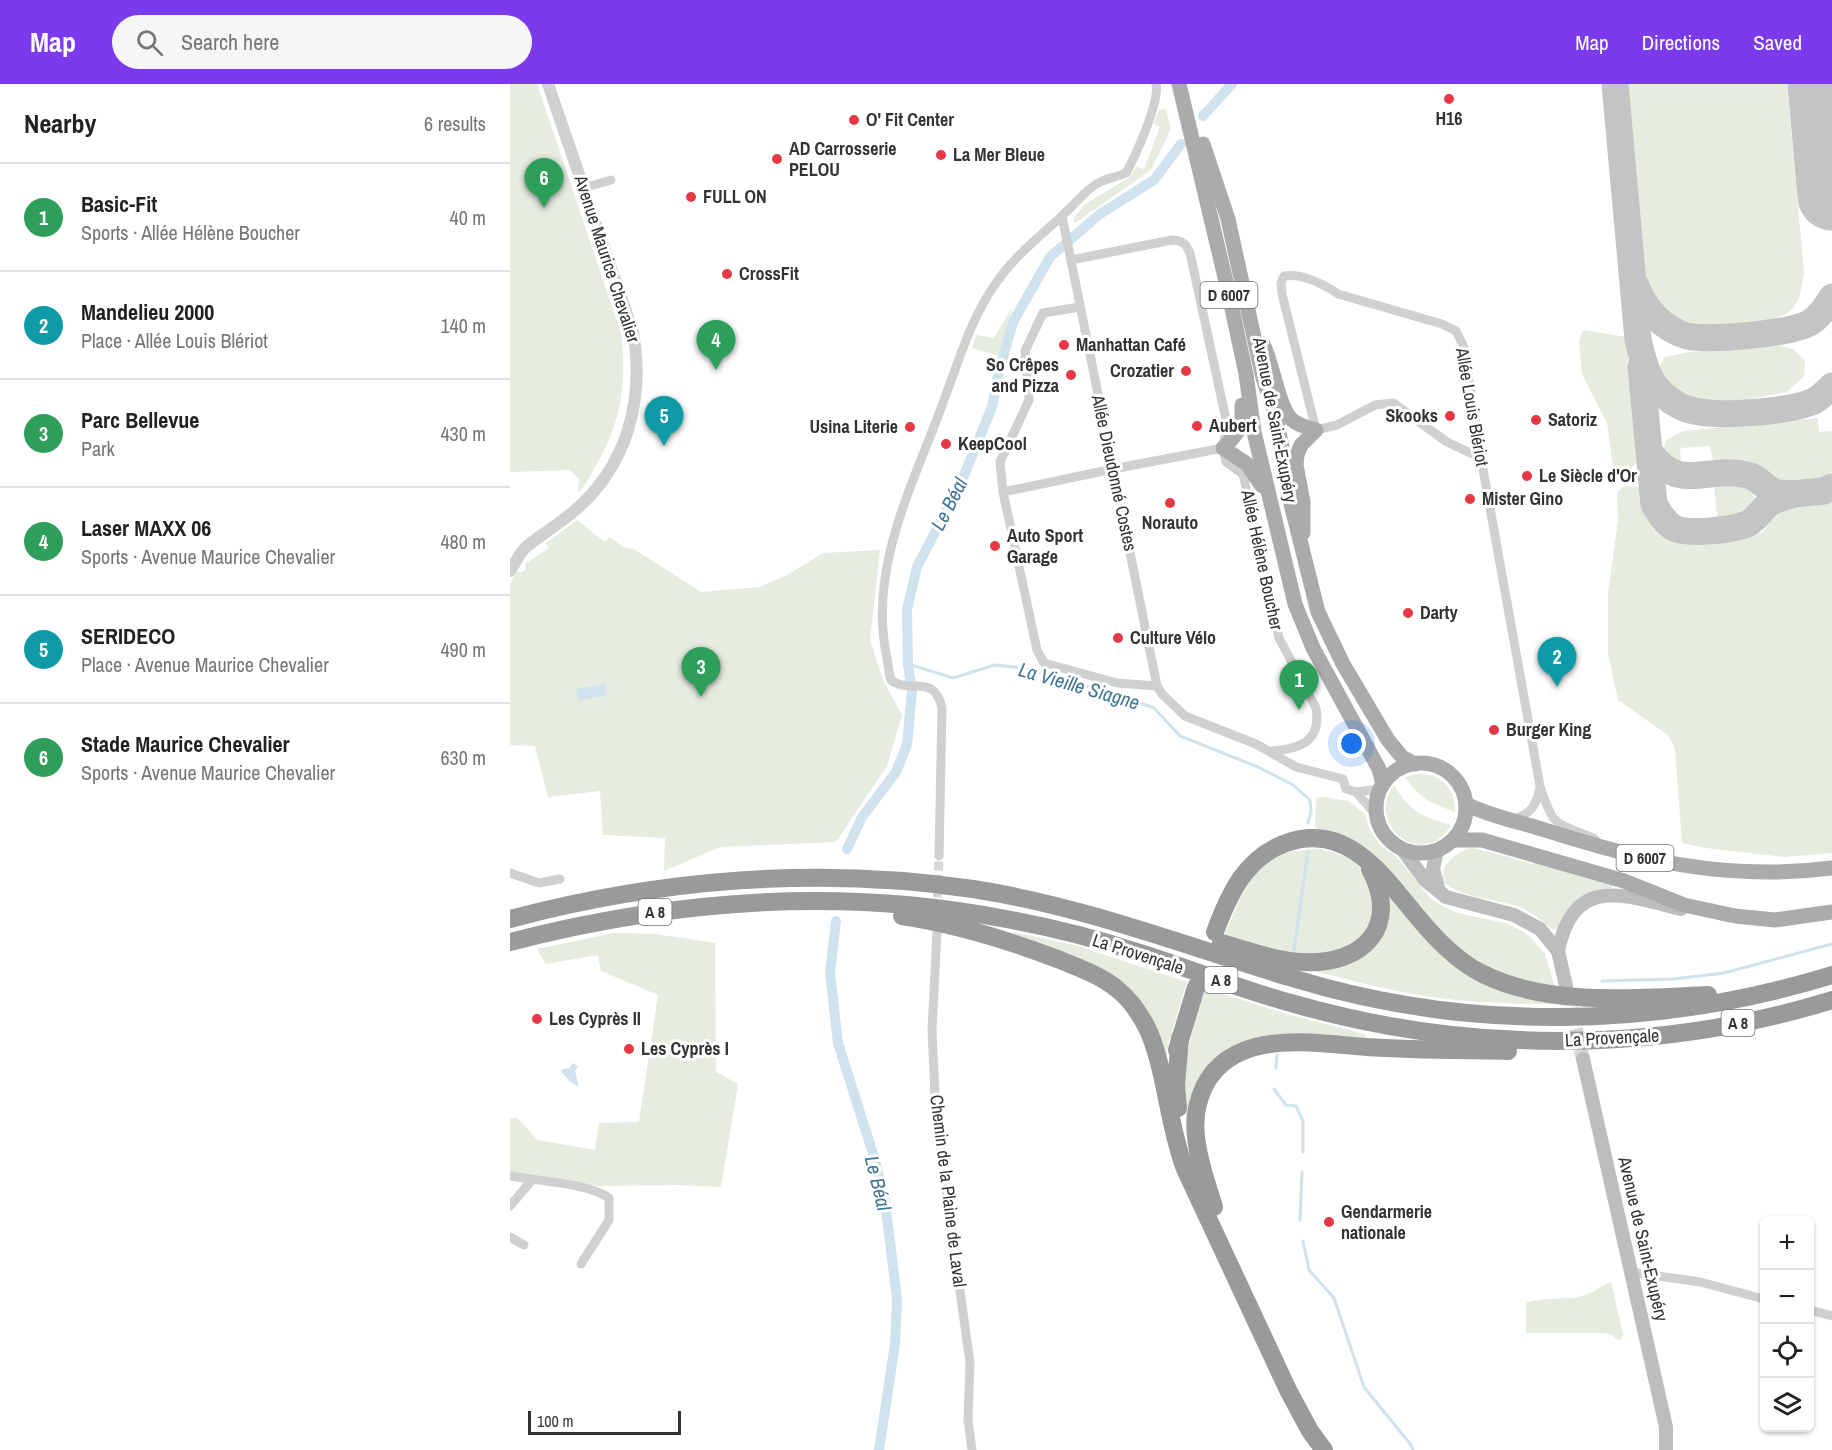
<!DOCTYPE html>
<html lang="en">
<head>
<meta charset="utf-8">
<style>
  :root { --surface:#fff; --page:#f6f6f6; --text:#222; --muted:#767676; --line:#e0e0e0; --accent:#7c3aed }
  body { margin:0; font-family:"Archivo Narrow",sans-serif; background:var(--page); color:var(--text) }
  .controls { position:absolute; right:18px; bottom:18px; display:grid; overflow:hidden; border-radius:9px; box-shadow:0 2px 4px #0004 }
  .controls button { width:54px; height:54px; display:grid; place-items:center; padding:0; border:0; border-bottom:2px solid var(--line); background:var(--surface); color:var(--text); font:30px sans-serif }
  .scale { position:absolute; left:18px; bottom:15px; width:153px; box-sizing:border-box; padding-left:6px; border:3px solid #333; border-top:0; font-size:16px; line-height:21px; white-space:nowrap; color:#333; -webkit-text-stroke:4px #fff; paint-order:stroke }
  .you { position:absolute; left:842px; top:660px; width:21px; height:21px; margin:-15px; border:4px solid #fff; border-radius:50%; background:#1a73e8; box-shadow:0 0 0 9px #1a73e833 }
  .badge { display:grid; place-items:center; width:39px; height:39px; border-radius:50%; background:var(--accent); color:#fff; font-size:20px; font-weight:700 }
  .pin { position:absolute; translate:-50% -50px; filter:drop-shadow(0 2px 3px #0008) }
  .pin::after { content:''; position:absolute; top:32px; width:21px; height:18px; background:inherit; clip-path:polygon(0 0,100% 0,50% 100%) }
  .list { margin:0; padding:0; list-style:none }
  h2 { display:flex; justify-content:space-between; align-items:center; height:78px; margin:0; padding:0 24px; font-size:26px }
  h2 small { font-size:20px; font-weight:400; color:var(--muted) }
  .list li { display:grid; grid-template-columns:39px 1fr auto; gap:18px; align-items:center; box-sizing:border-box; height:108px; padding:0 24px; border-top:2px solid var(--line) }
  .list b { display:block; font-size:22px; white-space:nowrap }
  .list p { margin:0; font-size:20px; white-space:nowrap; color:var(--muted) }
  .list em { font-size:20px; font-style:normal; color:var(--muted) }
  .icon { flex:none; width:33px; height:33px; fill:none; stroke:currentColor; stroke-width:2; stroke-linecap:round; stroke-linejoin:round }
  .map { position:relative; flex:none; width:1322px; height:1366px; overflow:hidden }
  header { display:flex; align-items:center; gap:36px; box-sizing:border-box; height:84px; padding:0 30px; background:var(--accent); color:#fff }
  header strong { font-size:28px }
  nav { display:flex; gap:33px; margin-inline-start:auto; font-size:21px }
  .search { width:420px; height:54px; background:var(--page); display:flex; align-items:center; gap:15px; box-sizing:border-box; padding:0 21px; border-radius:33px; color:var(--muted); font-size:22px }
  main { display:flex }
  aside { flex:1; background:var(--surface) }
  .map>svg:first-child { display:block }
</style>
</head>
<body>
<header>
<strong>Map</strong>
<div class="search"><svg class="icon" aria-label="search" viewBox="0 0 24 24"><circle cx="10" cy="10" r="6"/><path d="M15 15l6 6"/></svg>Search here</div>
<nav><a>Map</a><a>Directions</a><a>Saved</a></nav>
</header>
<main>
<aside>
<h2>Nearby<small>6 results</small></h2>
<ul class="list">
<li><span class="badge" style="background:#2e9e5b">1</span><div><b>Basic-Fit</b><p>Sports · Allée Hélène Boucher</p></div><em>40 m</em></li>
<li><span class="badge" style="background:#0f9aa8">2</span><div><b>Mandelieu 2000</b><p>Place · Allée Louis Blériot</p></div><em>140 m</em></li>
<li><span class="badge" style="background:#2e9e5b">3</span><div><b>Parc Bellevue</b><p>Park</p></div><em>430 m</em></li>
<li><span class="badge" style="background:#2e9e5b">4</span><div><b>Laser MAXX 06</b><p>Sports · Avenue Maurice Chevalier</p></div><em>480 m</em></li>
<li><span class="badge" style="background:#0f9aa8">5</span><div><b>SERIDECO</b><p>Place · Avenue Maurice Chevalier</p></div><em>490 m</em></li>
<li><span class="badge" style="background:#2e9e5b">6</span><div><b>Stade Maurice Chevalier</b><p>Sports · Avenue Maurice Chevalier</p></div><em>630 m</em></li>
</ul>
</aside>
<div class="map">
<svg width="1322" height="1366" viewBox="0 0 1322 1366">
  <rect width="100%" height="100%" fill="#fff"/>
  <!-- green -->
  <g fill="#e6ecdf">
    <path d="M 0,0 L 27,0 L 111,249 C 117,297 112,335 88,378 C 81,389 78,399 68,409 L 69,395 L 60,386 L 0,388 Z"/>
    <path d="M 1116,0 L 1277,0 L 1294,188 C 1292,202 1291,220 1277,229 C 1255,244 1184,246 1161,231 C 1148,222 1141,208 1135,194 Z"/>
    <path d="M 656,25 L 661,45 L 641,86 L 565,139 L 563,135 L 574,121 L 620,93 L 626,83 L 634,85 L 650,43 L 644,39 L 649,26 Z"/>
    <path d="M 502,224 L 489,272 L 462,264 L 466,251 L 484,254 Z"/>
    <path d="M 1073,246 L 1117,253 L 1128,376 L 1120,386 L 1110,391 L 1103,383 L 1097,339 L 1072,290 L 1069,256 Z"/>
    <path d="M 1267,261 L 1283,265 L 1295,276 L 1294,292 L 1277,308 L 1231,317 L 1197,318 L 1170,310 L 1157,298 L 1148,285 L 1155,273 L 1180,268 Z"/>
    <path d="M 1308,334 L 1309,348 L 1322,347 L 1322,388 L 1308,396 L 1273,399 C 1244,379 1238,376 1203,377 L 1200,362 L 1170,364 L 1171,379 L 1163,377 L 1153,369 L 1156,356 L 1173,347 Z"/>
    <path d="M 1222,399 L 1234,401 L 1242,406 L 1245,417 C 1232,430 1225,432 1207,433 L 1204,401 Z"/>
    <path d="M 1115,402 L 1129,403 C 1133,421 1136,440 1152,452 C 1167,464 1233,458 1250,449 C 1261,443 1259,432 1277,425 C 1291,420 1307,418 1322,415 L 1322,769 L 1275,773 L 1196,764 L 1172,759 L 1165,665 L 1158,651 L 1108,616 L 1098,569 L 1098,509 L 1108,437 L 1107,408 Z"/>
    <path d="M 67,436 L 95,458 L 99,453 L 115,464 L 124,465 L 191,508 L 250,503 L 279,490 L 313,469 L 370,466 L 360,556 L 373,596 L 392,631 L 377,682 L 326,758 L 210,763 L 154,787 L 155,754 L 93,751 L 90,707 L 38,713 L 25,662 L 0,661 L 0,501 L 6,488 L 13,488 L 16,484 L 15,480 L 39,464 L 36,459 Z"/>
    <path d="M 906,690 C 931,689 945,703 945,728 C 921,719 910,715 895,693 Z"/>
    <path d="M 884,701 C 899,727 912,733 941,741 C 916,787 854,743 884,701 Z"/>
    <path d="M 814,713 L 838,717 L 855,730 L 859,744 L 870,761 L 886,772 L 922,816 L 944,828 L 999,840 L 1018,851 L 1035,870 L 1045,903 L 1017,899 L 966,881 L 923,841 L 858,765 L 832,751 L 805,746 L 806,714 Z"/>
    <path d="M 961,764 L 977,767 L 1024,780 L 1026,775 L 1103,801 L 1100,806 C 1072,817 1060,816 1047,845 L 1043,846 C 1033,839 1024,829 1012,824 C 989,815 953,815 935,799 C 927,782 946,768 961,764 Z"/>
    <path d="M 810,765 C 823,768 838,772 848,781 C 863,795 869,826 860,845 C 854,854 832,865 821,868 C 786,877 747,861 714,852 C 726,825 737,790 764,774 C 777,766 795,766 810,765 Z"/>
    <path d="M 878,808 L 924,861 L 1069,920 C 1028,920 986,920 945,916 C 897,911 851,899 805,887 L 821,884 L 877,842 L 880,830 Z"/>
    <path d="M 504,848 L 568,862 L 677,898 L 659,958 L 654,980 L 631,921 L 503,852 Z"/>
    <path d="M 104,849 L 145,850 L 205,859 L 206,988 L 228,1000 L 211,1103 L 167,1101 L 88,1102 L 0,1090 L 0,1034 L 8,1034 L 27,1056 L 85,1066 L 89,1039 L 129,1038 L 148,911 L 91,887 L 88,871 L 36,880 L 27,865 Z"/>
    <path d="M 694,904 L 783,932 L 855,950 L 855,958 L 720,965 L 678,1046 C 666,997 681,951 694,904 Z"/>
    <path d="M 1101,1198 L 1113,1250 L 1111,1256 L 1106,1255 L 1102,1251 L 1094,1249 L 1016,1249 L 1016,1219 C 1033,1212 1054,1217 1072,1212 C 1084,1209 1090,1202 1101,1198 Z"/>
  </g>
  <!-- water -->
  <g fill="#cfe2ee">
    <path d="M 95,600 L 97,611 L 68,617 L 66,605 Z"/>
    <path d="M 64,979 L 68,983 L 65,987 L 69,1003 L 59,997 L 50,986 L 60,984 L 61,981 Z"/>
  </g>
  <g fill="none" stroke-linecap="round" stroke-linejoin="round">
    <!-- stream -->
    <g stroke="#cfe2ee" stroke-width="3">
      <path d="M 398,580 L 443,594 L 485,581 L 514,584 L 614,613 L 644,624 L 670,652 L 748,683 L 783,701 L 800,716 L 801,728 L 798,739"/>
      <path d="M 784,866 L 798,767"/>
      <path d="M 1092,897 L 1163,895 L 1214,889 L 1322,860"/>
      <path d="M 766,984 L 767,971"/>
      <path d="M 764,1005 L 776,1021 L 786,1022 L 793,1037 L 793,1068"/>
      <path d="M 790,1136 L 792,1088"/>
      <path d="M 793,1157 L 799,1186 L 824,1214 L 854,1303 L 901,1361 L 903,1366"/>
    </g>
    <!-- canal -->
    <g stroke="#cfe2ee" stroke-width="10">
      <path d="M 693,32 L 722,0"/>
      <path d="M 337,765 L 352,733 L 386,688 L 397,661 L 402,607 L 398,580 L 397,526 L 407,483 L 453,394 L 482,323 L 488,291 L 503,238 L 540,173 L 590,130 L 644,96 L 671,60"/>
      <path d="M 326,837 L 320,889 L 328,959 L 364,1073 L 375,1117 L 387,1215 L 385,1260 L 369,1366"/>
    </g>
    <!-- taxiway -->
    <g stroke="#c4c4c4" stroke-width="27">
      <path d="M 1105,0 L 1128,255 C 1133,275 1137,298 1155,312 C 1163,319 1174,325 1184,327 C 1210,333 1280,328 1304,317 C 1310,314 1317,307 1322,302"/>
      <path d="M 1126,202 C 1134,225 1153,245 1177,252 C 1199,257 1283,250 1301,238 C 1311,231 1316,223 1322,213"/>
      <path d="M 1131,283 L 1144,420 C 1149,429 1155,439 1164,444 C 1178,451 1223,446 1237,440 C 1248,435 1252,424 1261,418 C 1267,415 1276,413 1283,410 C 1277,409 1270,410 1264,408 C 1255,404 1248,393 1237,391 C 1198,381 1168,410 1140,368"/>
      <path d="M 1283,410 L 1314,407 L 1322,403"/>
    </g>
    <!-- runway -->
    <path stroke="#c4c4c4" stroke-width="69" d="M 1312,0 L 1322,112"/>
    <!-- minor-tunnel -->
    <path stroke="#d6d6d6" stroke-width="9" stroke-dasharray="9 4.5" stroke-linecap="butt" d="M 427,827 L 429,772"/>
    <!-- secondary-tunnel -->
    <path stroke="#d6d6d6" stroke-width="14" stroke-dasharray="14 7" stroke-linecap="butt" d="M 1056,904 L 1073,975"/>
    <!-- minor -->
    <g stroke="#d0d0d0" stroke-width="9">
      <path d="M 74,104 L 101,96"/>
      <path d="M 552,132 L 647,602 L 652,610 L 675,632 L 746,660 L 786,683 L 833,695 L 836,705 L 846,708 L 870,705"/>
      <path d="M 561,176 L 662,156 C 672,156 676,160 680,169 L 717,340 L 713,364 L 716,378 L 733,390 L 769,554 L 806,624 C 812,658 789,665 761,667"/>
      <path d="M 570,223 L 533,229 L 515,267 L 519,316 L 490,378 L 493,408 L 527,566 L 534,579 L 607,599 L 647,602"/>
      <path d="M 971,374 L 937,358 L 883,319 L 865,321 L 827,341 L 806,346 L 772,210 L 771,199 L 774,192 C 791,189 814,200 828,210 L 932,240 L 946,247 L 954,263 L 971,374 L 1030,702 C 1044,746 1045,737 1085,755"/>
      <path d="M 493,408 L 603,385 L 713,364"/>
      <path d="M 846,708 L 867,732"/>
      <path d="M 1002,736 C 1020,730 1026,723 1030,704"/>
      <path d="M 429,772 L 432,624 C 424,588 400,611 381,596 C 379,589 378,581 377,574 C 357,484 405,397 434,316 C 449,276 461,234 486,199 C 505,171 532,151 556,128 C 566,119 577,104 590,98 C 598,94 607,93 616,89 C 625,73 650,18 646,0"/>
      <path d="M 0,789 L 29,799 L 50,795"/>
      <path d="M 427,848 L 422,946 L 426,1033 L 460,1279 L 458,1336 L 462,1366"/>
      <path d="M 0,1092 C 27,1097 78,1099 99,1114 L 99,1136 L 71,1180"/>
      <path d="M 0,1122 L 22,1096"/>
      <path d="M 0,1153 L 14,1161"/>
      <path d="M 1121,1188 L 1190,1198 L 1254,1215"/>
      <path d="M 1300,1226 L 1322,1232"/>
    </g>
    <!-- tertiary -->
    <path stroke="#d0d0d0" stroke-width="12" d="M 0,487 C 5,480 9,470 15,464 C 30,451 48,441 63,428 C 117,383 135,316 123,248 L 38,0"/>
    <!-- secondary -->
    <g stroke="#bdbdbd" stroke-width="14">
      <path d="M 892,765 L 915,796 L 936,813 L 1004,831 L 1030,845 L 1048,867 L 1056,902"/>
      <path d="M 927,767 L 923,785 L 929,807"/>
      <path d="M 1048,867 C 1064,790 1114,811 1171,825"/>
      <path d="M 1073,975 L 1156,1343 L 1156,1366"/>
    </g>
    <!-- primary -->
    <g stroke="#ababab" stroke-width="15">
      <path d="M 669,0 L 718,206 L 736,290 L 744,348 L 785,520 L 803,564 L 869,685 L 873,700"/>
      <path d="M 693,60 L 718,135 L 753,294 L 765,329 L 776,383 L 781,420 L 808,528 L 833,580 L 878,656 L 892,673 L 905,680"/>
      <path d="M 753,260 C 763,280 768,321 781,335 C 787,341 798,344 806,346 L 791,361 L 787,371 L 786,381 L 793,418 L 793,449"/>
      <path d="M 732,321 C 733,343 729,349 713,364 L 737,380 L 752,402"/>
      <circle cx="911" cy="724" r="45"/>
      <path d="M 956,720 C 977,731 1002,736 1025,743 C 1061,754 1098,766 1135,774 C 1195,787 1261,792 1322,784"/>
      <path d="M 943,756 L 972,756 L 1114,797 L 1174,821 L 1225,832 L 1265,836 L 1322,828"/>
    </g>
    <!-- motorway -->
    <g stroke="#9a9a9a" stroke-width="18">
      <path d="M 392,832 C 446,840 498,856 550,876 C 569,884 590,891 607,905 C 621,916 631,931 639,948 C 657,992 658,1041 675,1085 L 778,1306 L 800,1347 L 814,1366"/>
      <path d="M 0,835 C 150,795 309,782 463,805 C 573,822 676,862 782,894 C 958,948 1146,945 1322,891"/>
      <path d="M 705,848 C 719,810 736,773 776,759 C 843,735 880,803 917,844 C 933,862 952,880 973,890 C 1039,923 1127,914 1198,911"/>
      <path d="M 0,858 C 162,816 331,803 496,835 C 540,843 584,854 627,868 C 679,884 729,905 781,919 C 957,970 1148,970 1322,916"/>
      <path d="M 711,859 C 737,866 765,877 793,878 C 853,881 891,843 860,785"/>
      <path d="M 667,966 L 686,903"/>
      <path d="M 668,1024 L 666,1001 L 670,954"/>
      <path d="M 704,1123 C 697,1100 688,1076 686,1052 C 684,1035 687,1018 694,1003 C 723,944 803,959 856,963 C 903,966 951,966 998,967"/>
    </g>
  </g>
  <!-- markers -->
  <g fill="#e63946" stroke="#fff" stroke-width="2">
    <circle cx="939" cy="15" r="6"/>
    <circle cx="344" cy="36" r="6"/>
    <circle cx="431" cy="71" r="6"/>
    <circle cx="267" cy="75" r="6"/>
    <circle cx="181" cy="113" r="6"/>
    <circle cx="217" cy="190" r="6"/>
    <circle cx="554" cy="261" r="6"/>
    <circle cx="676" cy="287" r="6"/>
    <circle cx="561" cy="291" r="6"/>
    <circle cx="940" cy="332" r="6"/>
    <circle cx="1026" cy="336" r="6"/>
    <circle cx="687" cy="342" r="6"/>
    <circle cx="400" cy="343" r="6"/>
    <circle cx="436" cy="360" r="6"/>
    <circle cx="1017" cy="392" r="6"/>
    <circle cx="960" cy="415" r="6"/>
    <circle cx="660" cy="419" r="6"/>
    <circle cx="485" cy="462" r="6"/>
    <circle cx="898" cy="529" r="6"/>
    <circle cx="608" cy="554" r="6"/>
    <circle cx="984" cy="646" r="6"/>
    <circle cx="27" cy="935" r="6"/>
    <circle cx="119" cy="965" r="6"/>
    <circle cx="819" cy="1138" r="6"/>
  </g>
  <g text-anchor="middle" stroke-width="6" stroke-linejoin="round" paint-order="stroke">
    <!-- shield labels -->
    <g fill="#fff" stroke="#707070" stroke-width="1.5">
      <rect x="690.5" y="198" width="57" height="26" rx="4.5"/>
      <rect x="1106.5" y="761" width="57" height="26" rx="4.5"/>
      <rect x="128.5" y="815" width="33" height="26" rx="4.5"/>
      <rect x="694.5" y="883" width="33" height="26" rx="4.5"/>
      <rect x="1211.5" y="926" width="33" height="26" rx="4.5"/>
    </g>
    <g font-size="16" font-weight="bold" fill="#333">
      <text x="719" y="217">D 6007</text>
      <text x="1135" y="780">D 6007</text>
      <text x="145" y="834">A 8</text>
      <text x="711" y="902">A 8</text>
      <text x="1228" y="945">A 8</text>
    </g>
    <!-- poi labels -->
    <g font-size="18" font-weight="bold" fill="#333" stroke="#fff" text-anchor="start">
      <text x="939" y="41" text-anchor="middle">H16</text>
      <text x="356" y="42">O' Fit Center</text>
      <text x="279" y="71">AD Carrosserie<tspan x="279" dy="21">PELOU</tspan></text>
      <text x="443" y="77">La Mer Bleue</text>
      <text x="193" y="119">FULL ON</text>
      <text x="229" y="196">CrossFit</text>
      <text x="566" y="267">Manhattan Café</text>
      <text x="549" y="287" text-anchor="end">So Crêpes<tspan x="549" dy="21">and Pizza</tspan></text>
      <text x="664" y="293" text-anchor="end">Crozatier</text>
      <text x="928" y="338" text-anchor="end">Skooks</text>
      <text x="1038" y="342">Satoriz</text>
      <text x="699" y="348">Aubert</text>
      <text x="388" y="349" text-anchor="end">Usina Literie</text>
      <text x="448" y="366">KeepCool</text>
      <text x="1029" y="398">Le Siècle d'Or</text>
      <text x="972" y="421">Mister Gino</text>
      <text x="660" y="445" text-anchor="middle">Norauto</text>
      <text x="497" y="458">Auto Sport<tspan x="497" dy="21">Garage</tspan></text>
      <text x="910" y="535">Darty</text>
      <text x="620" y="560">Culture Vélo</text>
      <text x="996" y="652">Burger King</text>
      <text x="39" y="941">Les Cyprès II</text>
      <text x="131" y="971">Les Cyprès I</text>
      <text x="831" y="1134">Gendarmerie<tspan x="831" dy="21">nationale</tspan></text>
    </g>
    <!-- street labels -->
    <g font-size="18" fill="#333" stroke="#fff">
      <text transform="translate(97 175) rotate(72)" y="6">Avenue Maurice Chevalier</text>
      <text transform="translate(962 323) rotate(80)" y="6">Allée Louis Blériot</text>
      <text transform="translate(765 336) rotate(79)" y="6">Avenue de Saint-Exupéry</text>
      <text transform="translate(604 389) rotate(78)" y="6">Allée Dieudonné Costes</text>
      <text transform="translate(752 476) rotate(78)" y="6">Allée Hélène Boucher</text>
      <text transform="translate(628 870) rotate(18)" y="6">La Provençale</text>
      <text transform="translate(1102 954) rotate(-3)" y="6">La Provençale</text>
      <text transform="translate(438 1107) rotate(83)" y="6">Chemin de la Plaine de Laval</text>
      <text transform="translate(1133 1155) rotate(77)" y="6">Avenue de Saint-Exupéry</text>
    </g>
    <!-- water labels -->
    <g font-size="20" font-style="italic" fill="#3f7597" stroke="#fff">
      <text transform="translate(439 420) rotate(-63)" y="7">Le Béal</text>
      <text transform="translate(569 602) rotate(16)" y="7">La Vieille Siagne</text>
      <text transform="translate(368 1099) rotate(76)" y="7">Le Béal</text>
    </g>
  </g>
</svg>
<div class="controls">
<button>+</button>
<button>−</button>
<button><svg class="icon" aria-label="locate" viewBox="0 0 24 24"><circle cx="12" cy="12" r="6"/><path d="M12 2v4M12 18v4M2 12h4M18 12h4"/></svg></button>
<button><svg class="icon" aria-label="layers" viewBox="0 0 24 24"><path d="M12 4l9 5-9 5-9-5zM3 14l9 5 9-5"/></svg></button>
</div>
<div class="scale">100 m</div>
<div class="you"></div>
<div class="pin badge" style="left:789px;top:626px;background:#2e9e5b">1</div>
<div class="pin badge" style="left:1047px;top:603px;background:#0f9aa8">2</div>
<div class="pin badge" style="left:191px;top:613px;background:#2e9e5b">3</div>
<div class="pin badge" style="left:206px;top:286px;background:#2e9e5b">4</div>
<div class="pin badge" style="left:154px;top:362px;background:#0f9aa8">5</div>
<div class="pin badge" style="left:34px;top:124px;background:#2e9e5b">6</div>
</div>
</main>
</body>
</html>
